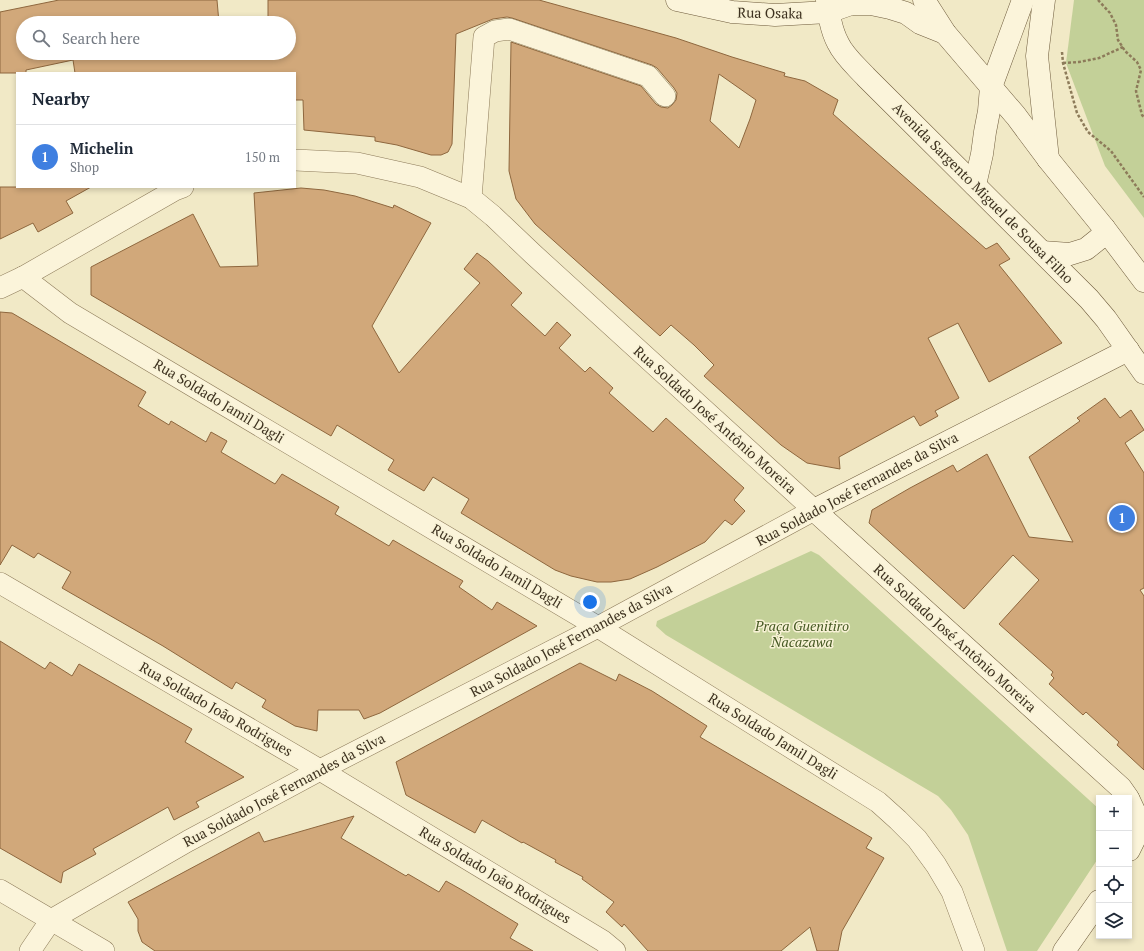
<!DOCTYPE html>
<html lang="en">
<head>
<meta charset="utf-8">
<style>
  :root { --surface:#fff; --page:#f6f6f7; --text:#1f2937; --muted:#747a83; --line:#e0e1e3; --accent:#1a73e8 }
  body { margin:0; font-family:"PT Serif",serif; background:var(--page); color:var(--text) }
  .controls { position:absolute; right:12px; bottom:12px; display:grid; overflow:hidden; border-radius:0px; box-shadow:0 2px 6px #0003 }
  .controls button { width:36px; height:36px; display:grid; place-items:center; padding:0; border:0; border-bottom:1px solid var(--line); background:var(--surface); color:var(--text); font:20px sans-serif }
  .you { position:absolute; left:590px; top:602px; width:14px; height:14px; margin:-10px; border:3px solid #fff; border-radius:50%; background:#1a73e8; box-shadow:0 0 0 6px #1a73e833 }
  .badge { display:grid; place-items:center; width:26px; height:26px; border-radius:50%; background:var(--accent); color:#fff; font-size:13px; font-weight:700 }
  .pin { position:absolute; translate:-50% -50%; border:2px solid #fff; box-shadow:0 1px 4px #0006 }
  .list { margin:0; padding:0; list-style:none }
  h2 { display:flex; justify-content:space-between; align-items:center; height:52px; margin:0; padding:0 16px; font-size:17px }
  h2 small { font-size:13px; font-weight:400; color:var(--muted) }
  .list li { display:grid; grid-template-columns:26px 1fr auto; gap:12px; align-items:center; box-sizing:border-box; height:64px; padding:0 16px; border-top:1px solid var(--line) }
  .list b { display:block; font-size:15px; white-space:nowrap }
  .list p { margin:0; font-size:13px; white-space:nowrap; color:var(--muted) }
  .list em { font-size:13px; font-style:normal; color:var(--muted) }
  .icon { flex:none; width:22px; height:22px; fill:none; stroke:currentColor; stroke-width:2; stroke-linecap:round; stroke-linejoin:round }
  .map { position:relative; flex:none; width:1144px; height:951px; overflow:hidden }
  .search { position:absolute; background:var(--surface); box-shadow:0 2px 6px #0003; left:16px; top:16px; width:280px; height:44px; display:flex; align-items:center; gap:10px; box-sizing:border-box; padding:0 14px; border-radius:22px; color:var(--muted); font-size:15px }
  .panel { position:absolute; background:var(--surface); box-shadow:0 2px 6px #0003; left:16px; top:72px; width:280px; height:116px; border-radius:0px }
  .map>svg:first-child { display:block }
</style>
</head>
<body>
<div class="map">
<svg width="1144" height="951" viewBox="0 0 1144 951">
  <rect width="100%" height="100%" fill="#f1e9c6"/>
  <!-- green -->
  <g fill="#c3d098">
    <path d="M 1074,0 L 1144,0 L 1144,218 L 1105,166 L 1066,63 Z"/>
    <path d="M 811,551 L 819,555 L 1098,808 L 1099,812 L 1099,857 L 1037,951 L 1007,951 L 968,835 L 951,810 L 938,796 L 666,635 L 656,626 L 657,621 Z"/>
  </g>
  <!-- building -->
  <g fill="#d1a87a" stroke="#8e673e" fill-rule="evenodd">
    <path d="M 59,0 L 217,0 L 219,23 L 23,23 L 23,53 L 289,53 L 289,23 L 268,23 L 268,0 L 539,0 L 676,38 L 732,57 L 785,73 L 784,76 L 805,81 L 838,100 L 833,114 L 986,249 L 997,243 L 1010,259 L 999,265 L 1062,343 L 989,382 L 958,323 L 928,338 L 959,398 L 935,411 L 938,416 L 920,426 L 914,416 L 839,457 L 840,469 L 807,463 L 781,445 L 704,376 L 714,365 L 694,345 L 671,325 L 660,336 L 535,224 L 516,199 L 509,171 L 511,42 L 641,86 L 656,104 L 661,107 L 668,108 L 672,105 L 676,100 L 677,93 L 674,88 L 657,68 L 652,65 L 512,18 L 507,17 L 493,19 L 456,34 L 452,144 L 448,152 L 441,155 L 431,155 L 397,145 L 375,141 L 375,137 L 304,130 L 303,100 L 295,100 L 295,73 L 75,73 L 73,60 L 26,70 L 26,73 L 0,73 L 0,12 ZM 719,74 L 756,100 L 750,119 L 739,148 L 710,121 Z"/>
    <path d="M 0,187 L 91,187 L 66,201 L 73,213 L 38,232 L 33,223 L 0,239 Z"/>
    <path d="M 301,188 L 324,190 L 355,196 L 393,208 L 394,205 L 431,223 L 372,326 L 399,373 L 480,283 L 464,269 L 477,253 L 488,261 L 522,293 L 511,305 L 545,336 L 557,322 L 571,335 L 559,348 L 585,372 L 590,367 L 613,388 L 609,393 L 637,418 L 653,432 L 666,418 L 744,488 L 734,500 L 745,511 L 732,525 L 725,520 L 705,542 L 657,567 L 630,579 L 611,582 L 597,582 L 571,576 L 555,570 L 461,513 L 469,499 L 433,477 L 424,491 L 388,470 L 394,460 L 337,425 L 331,436 L 91,295 L 91,267 L 193,214 L 220,267 L 258,266 L 254,193 Z"/>
    <path d="M 0,312 L 12,313 L 146,392 L 138,406 L 169,425 L 171,421 L 206,442 L 211,432 L 227,441 L 221,452 L 275,484 L 282,474 L 339,507 L 335,514 L 389,546 L 393,540 L 463,581 L 459,587 L 492,610 L 497,602 L 537,626 L 380,713 L 364,719 L 359,710 L 318,710 L 317,731 L 295,726 L 262,707 L 266,700 L 236,682 L 232,689 L 163,646 L 62,588 L 71,572 L 38,553 L 34,558 L 12,545 L 0,565 Z"/>
    <path d="M 1105,398 L 1120,418 L 1131,410 L 1144,430 L 1125,443 L 1144,473 L 1144,588 L 1140,590 L 1144,596 L 1144,770 L 1117,745 L 1119,742 L 1086,712 L 1083,715 L 1049,684 L 1054,678 L 1051,675 L 1053,672 L 999,624 L 1039,580 L 1013,555 L 964,609 L 869,523 L 872,510 L 910,488 L 953,465 L 957,472 L 987,454 L 1029,537 L 1073,542 L 1029,457 L 1080,421 L 1077,418 Z"/>
    <path d="M 0,641 L 45,669 L 50,662 L 72,676 L 79,664 L 192,729 L 185,742 L 244,777 L 196,802 L 199,807 L 174,820 L 168,807 L 93,849 L 96,854 L 63,872 L 61,883 L 0,848 Z"/>
    <path d="M 580,663 L 616,681 L 619,674 L 652,691 L 707,726 L 700,737 L 872,838 L 866,848 L 884,858 L 842,931 L 838,951 L 817,951 L 810,927 L 781,951 L 648,951 L 624,924 L 622,927 L 606,912 L 614,902 L 582,879 L 583,877 L 555,862 L 556,860 L 523,842 L 522,843 L 482,820 L 475,833 L 406,795 L 396,762 Z"/>
    <path d="M 354,816 L 341,838 L 406,876 L 408,874 L 439,892 L 446,881 L 462,890 L 518,924 L 510,938 L 533,951 L 155,951 L 142,942 L 138,931 L 138,919 L 128,902 L 259,832 L 264,842 Z"/>
  </g>
  <g fill="none" stroke-linecap="round" stroke-linejoin="round">
    <defs>
      <g id="street">
        <path d="M 471,198 L 484,37 L 495,31 L 509,29 L 648,76 L 665,96"/>
        <path d="M 23,277 L 70,313 L 598,627 L 878,802 L 898,820 L 917,839 L 936,865 L 952,892 L 974,951"/>
        <path d="M 0,288 L 23,277 L 175,190 L 183,187"/>
        <path d="M 0,583 L 320,770 L 603,941 L 615,951"/>
        <path d="M 0,890 L 104,951"/>
        <path d="M 30,951 L 51,920 L 188,841 L 320,770 L 598,627 L 814,510 L 533,254 L 493,216 L 471,198 L 420,177 L 357,163 L 295,160"/>
      </g>
      <g id="secondary">
        <path d="M 677,0 L 732,12 L 775,15 L 828,12 L 851,4 L 871,4 L 890,8 L 906,13 L 920,23 L 945,33"/>
        <path d="M 827,0 C 829,15 831,30 838,43 C 844,56 857,67 866,77 L 1089,299 L 1106,319 L 1144,373"/>
        <path d="M 924,0 L 945,33 L 1016,116 L 1048,159 L 1104,228 L 1144,281"/>
        <path d="M 1044,0 L 1037,56 L 1048,159"/>
        <path d="M 975,185 L 982,154 L 985,132 L 989,111 L 991,87 L 1023,0"/>
        <path d="M 1042,252 L 1070,254 L 1086,249 L 1101,237 L 1104,228"/>
        <path d="M 1128,350 L 814,510 L 1121,788 L 1128,798"/>
        <path d="M 1129,800 L 1135,813 L 1136,836 L 1129,850"/>
        <path d="M 1064,951 L 1099,901"/>
      </g>
    </defs>
    <!-- street casing -->
    <use href="#street" stroke="#8d7b5a" stroke-width="22"/>
    <!-- secondary casing -->
    <use href="#secondary" stroke="#6f5c3d" stroke-width="23"/>
    <!-- path -->
    <g stroke="#8d7b5a" stroke-width="2.5" stroke-dasharray="3 2" stroke-linecap="butt">
      <path d="M 1098,0 L 1110,13 L 1116,25 L 1118,40 L 1125,51 L 1137,62 L 1141,70 L 1136,91 L 1142,115 L 1144,117"/>
      <path d="M 1062,52 L 1063,63 L 1077,113 L 1088,132 L 1111,151 L 1144,197"/>
      <path d="M 1063,63 L 1079,62 L 1099,58 L 1123,47"/>
    </g>
    <!-- street -->
    <use href="#street" stroke="#fbf4da" stroke-width="21"/>
    <!-- secondary -->
    <use href="#secondary" stroke="#fbf4da" stroke-width="22"/>
  </g>
  <g text-anchor="middle" stroke-width="3" stroke-linejoin="round" paint-order="stroke">
    <!-- street labels -->
    <g font-size="14" fill="#3d311f" stroke="#f8f2d6">
      <text transform="translate(770 13) rotate(1)" y="5">Rua Osaka</text>
      <text transform="translate(983 193) rotate(45)" y="5">Avenida Sargento Miguel de Sousa Filho</text>
      <text transform="translate(219 401) rotate(31)" y="5">Rua Soldado Jamil Dagli</text>
      <text transform="translate(715 420) rotate(42)" y="5">Rua Soldado José Antônio Moreira</text>
      <text transform="translate(857 489) rotate(-28)" y="5">Rua Soldado José Fernandes da Silva</text>
      <text transform="translate(497 566) rotate(31)" y="5">Rua Soldado Jamil Dagli</text>
      <text transform="translate(955 638) rotate(42)" y="5">Rua Soldado José Antônio Moreira</text>
      <text transform="translate(571 640) rotate(-28)" y="5">Rua Soldado José Fernandes da Silva</text>
      <text transform="translate(216 709) rotate(30)" y="5">Rua Soldado João Rodrigues</text>
      <text transform="translate(773 736) rotate(32)" y="5">Rua Soldado Jamil Dagli</text>
      <text transform="translate(284 790) rotate(-28)" y="5">Rua Soldado José Fernandes da Silva</text>
      <text transform="translate(495 875) rotate(31)" y="5">Rua Soldado João Rodrigues</text>
    </g>
    <!-- park labels -->
    <g font-size="14" font-style="italic" fill="#475a24" stroke="#f8f2d6">
      <text x="802" y="631">Praça Guenitiro<tspan x="802" dy="16">Nacazawa</tspan></text>
    </g>
  </g>
</svg>
<div class="controls">
<button>+</button>
<button>−</button>
<button><svg class="icon" aria-label="locate" viewBox="0 0 24 24"><circle cx="12" cy="12" r="6"/><path d="M12 2v4M12 18v4M2 12h4M18 12h4"/></svg></button>
<button><svg class="icon" aria-label="layers" viewBox="0 0 24 24"><path d="M12 4l9 5-9 5-9-5zM3 14l9 5 9-5"/></svg></button>
</div>
<div class="you"></div>
<div class="pin badge" style="left:1122px;top:518px;background:#3f7fe0">1</div>
<div class="search"><svg class="icon" aria-label="search" viewBox="0 0 24 24"><circle cx="10" cy="10" r="6"/><path d="M15 15l6 6"/></svg>Search here</div>
<section class="panel">
<h2>Nearby<small></small></h2>
<ul class="list">
<li><span class="badge" style="background:#3f7fe0">1</span><div><b>Michelin</b><p>Shop</p></div><em>150 m</em></li>
</ul>
</section>
</div>
</body>
</html>
